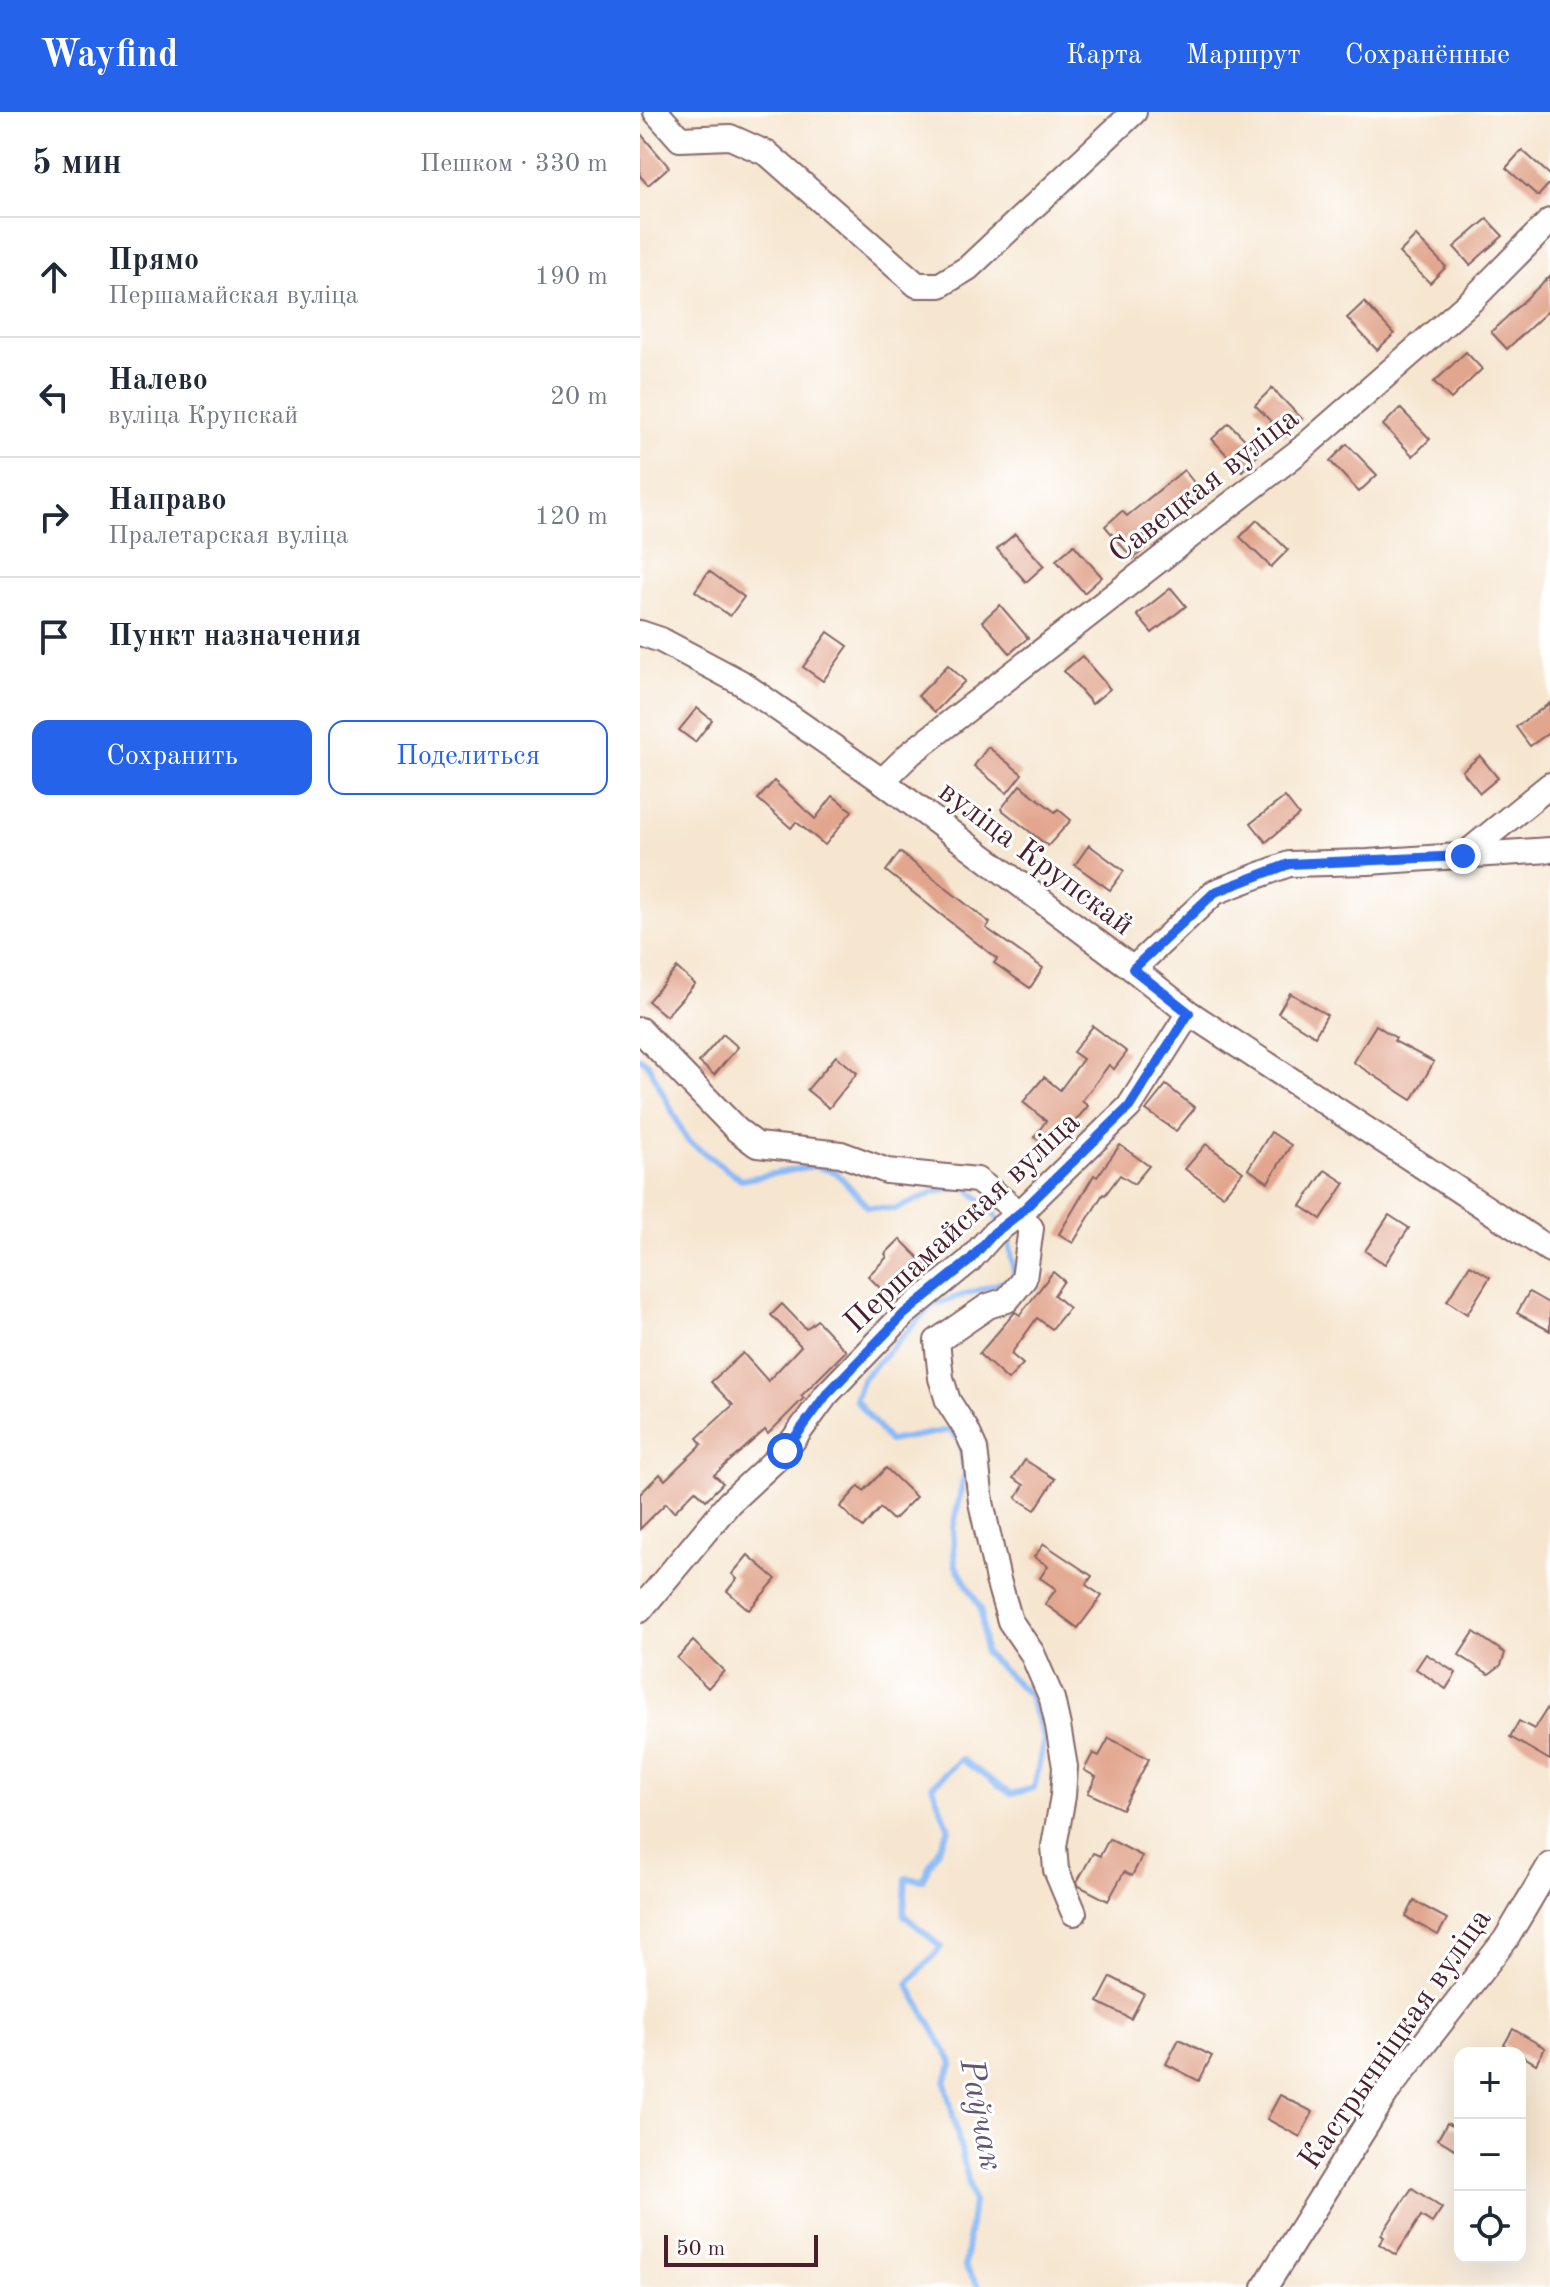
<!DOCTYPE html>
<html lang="ru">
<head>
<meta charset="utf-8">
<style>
  :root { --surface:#fff; --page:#f6f6f7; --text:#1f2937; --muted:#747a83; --line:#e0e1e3; --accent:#2563eb }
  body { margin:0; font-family:"Old Standard TT",serif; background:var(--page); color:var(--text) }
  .controls { position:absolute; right:24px; bottom:24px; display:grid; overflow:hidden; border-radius:16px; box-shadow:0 8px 32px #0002 }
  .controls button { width:72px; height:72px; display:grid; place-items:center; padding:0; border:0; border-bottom:2px solid var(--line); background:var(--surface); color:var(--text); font:40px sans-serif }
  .scale { position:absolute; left:24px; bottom:20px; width:154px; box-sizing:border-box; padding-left:8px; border:4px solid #4a1f2b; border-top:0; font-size:22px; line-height:28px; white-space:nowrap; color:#4a1f2b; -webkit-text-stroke:6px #fff; paint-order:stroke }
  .stop { position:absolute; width:24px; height:24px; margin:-18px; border:6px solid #2563eb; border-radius:50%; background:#fff }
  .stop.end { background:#2563eb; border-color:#fff; box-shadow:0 2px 8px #0008 }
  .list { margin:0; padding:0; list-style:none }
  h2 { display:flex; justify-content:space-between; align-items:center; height:104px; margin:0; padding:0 32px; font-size:34px }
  h2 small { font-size:26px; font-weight:400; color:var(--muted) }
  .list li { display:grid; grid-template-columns:52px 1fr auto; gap:24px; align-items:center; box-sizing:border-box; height:120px; padding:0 32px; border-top:2px solid var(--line) }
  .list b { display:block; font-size:30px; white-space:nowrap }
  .list p { margin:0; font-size:26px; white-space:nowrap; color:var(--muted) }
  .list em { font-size:26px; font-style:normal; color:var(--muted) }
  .actions { display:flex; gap:16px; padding:24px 32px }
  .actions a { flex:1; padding:18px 0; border:2px solid var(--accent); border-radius:16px; text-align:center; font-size:28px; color:var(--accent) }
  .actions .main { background:var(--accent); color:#fff }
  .icon { flex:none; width:44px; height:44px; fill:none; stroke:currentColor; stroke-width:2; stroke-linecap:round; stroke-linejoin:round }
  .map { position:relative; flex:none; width:910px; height:2175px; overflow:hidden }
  header { display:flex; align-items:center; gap:48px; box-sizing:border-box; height:112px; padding:0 40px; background:var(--accent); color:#fff }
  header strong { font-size:38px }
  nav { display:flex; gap:44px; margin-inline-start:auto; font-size:28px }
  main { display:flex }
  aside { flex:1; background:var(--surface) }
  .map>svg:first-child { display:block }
</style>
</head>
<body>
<header>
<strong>Wayfind</strong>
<nav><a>Карта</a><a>Маршрут</a><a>Сохранённые</a></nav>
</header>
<main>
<aside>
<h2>5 мин<small>Пешком · 330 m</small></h2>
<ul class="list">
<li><svg class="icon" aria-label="ahead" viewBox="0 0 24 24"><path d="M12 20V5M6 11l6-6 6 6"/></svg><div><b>Прямо</b><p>Першамайская вуліца</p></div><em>190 m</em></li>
<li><svg class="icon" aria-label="left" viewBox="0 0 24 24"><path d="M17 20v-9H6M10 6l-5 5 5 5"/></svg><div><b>Налево</b><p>вуліца Крупскай</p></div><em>20 m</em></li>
<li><svg class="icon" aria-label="right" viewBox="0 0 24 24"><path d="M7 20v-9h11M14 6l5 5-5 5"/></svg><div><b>Направо</b><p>Пралетарская вуліца</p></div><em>120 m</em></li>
<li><svg class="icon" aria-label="arrive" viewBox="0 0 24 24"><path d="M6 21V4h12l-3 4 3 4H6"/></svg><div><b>Пункт назначения</b></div></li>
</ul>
<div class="actions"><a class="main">Сохранить</a><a>Поделиться</a></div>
</aside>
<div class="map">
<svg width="910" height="2175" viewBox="0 0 910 2175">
  <rect width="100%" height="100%" fill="#fff"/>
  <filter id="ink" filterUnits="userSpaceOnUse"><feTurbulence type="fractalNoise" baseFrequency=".0125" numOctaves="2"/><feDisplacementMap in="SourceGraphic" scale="16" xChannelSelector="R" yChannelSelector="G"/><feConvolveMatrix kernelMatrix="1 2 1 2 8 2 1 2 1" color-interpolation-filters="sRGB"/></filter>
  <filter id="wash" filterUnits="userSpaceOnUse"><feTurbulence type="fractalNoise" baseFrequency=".006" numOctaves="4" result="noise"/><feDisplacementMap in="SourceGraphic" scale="32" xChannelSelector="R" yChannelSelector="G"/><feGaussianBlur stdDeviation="1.8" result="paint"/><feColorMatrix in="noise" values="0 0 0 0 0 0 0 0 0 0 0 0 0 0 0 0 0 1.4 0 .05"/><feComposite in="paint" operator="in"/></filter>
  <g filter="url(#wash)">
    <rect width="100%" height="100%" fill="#f6e6d0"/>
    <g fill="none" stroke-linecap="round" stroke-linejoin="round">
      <!-- stream -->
      <g stroke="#8bbaf6" stroke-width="6">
        <path d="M 0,946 L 8,952 L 47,1028 L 101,1068 L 174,1054 L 196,1060 L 228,1095 L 255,1097 L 295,1080 L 318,1076"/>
        <path d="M 328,1076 L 355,1102 L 358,1108"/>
        <path d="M 339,2175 L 325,2155 L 333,2089 L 305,1969 L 313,1952 L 268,1872 L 301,1835 L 264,1803 L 266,1766 L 282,1768 L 309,1717 L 292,1674 L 321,1647 L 371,1682 L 394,1676 L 404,1627 L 388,1582 L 345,1541 L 341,1497 L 315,1452 L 313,1416 L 325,1361 L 320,1329 L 309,1318 L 249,1329 L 215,1287 L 223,1266 L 292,1193 L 375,1166 L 369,1130 L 365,1122"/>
      </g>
    </g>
    <g id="blocks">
      <!-- building -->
      <g fill="#e2a68e">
        <path d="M 0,21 L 29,55 L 8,73 L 0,64 Z"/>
        <path d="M 882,38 L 910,63 L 910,71 L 898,84 L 866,56 Z"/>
        <path d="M 847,107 L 863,124 L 830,153 L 814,135 Z"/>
        <path d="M 776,124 L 806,155 L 790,171 L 759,141 Z"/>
        <path d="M 910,164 L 910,197 L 867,237 L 851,220 Z"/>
        <path d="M 724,190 L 754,222 L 737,238 L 707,206 Z"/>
        <path d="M 826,240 L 842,257 L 811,287 L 794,270 Z"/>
        <path d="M 632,276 L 662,307 L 645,324 L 615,293 Z"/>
        <path d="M 760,296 L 790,327 L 773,344 L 743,313 Z"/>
        <path d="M 589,311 L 619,342 L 602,359 L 572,327 Z"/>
        <path d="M 707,332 L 737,363 L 719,380 L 690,349 Z"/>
        <path d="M 544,358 L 559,377 L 503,422 L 511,431 L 493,447 L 465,414 L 482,399 L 487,404 Z"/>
        <path d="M 617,408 L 648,438 L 631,455 L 600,425 Z"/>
        <path d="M 375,422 L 404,454 L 386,470 L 357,437 Z"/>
        <path d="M 434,433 L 462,465 L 444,481 L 416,448 Z"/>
        <path d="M 69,459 L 104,485 L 90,504 L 55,479 Z"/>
        <path d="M 531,476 L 546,494 L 512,521 L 497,503 Z"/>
        <path d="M 360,493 L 388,526 L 370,541 L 342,509 Z"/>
        <path d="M 188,520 L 208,534 L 183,569 L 163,555 Z"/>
        <path d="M 442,544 L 470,577 L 452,592 L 424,559 Z"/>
        <path d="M 308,553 L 325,569 L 295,600 L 278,584 Z"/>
        <path d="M 910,591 L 910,620 L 890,634 L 876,615 Z"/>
        <path d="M 57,596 L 72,608 L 55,630 L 39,618 Z"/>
        <path d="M 348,635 L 382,662 L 367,681 L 334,654 Z"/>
        <path d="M 840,644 L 858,666 L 840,681 L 822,659 Z"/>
        <path d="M 134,669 L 175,707 L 193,684 L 212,699 L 185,733 L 156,710 L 151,716 L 118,687 Z"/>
        <path d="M 380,673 L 415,700 L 418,697 L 431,708 L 408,734 L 361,697 Z"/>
        <path d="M 645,685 L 659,703 L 626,730 L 611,711 Z"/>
        <path d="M 449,733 L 484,759 L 470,778 L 435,753 Z"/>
        <path d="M 260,740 L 350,811 L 346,816 L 403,856 L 390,876 L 354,851 L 357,847 L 246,759 Z"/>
        <path d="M 37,856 L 55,872 L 26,904 L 8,889 Z"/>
        <path d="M 650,881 L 687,903 L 675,924 L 638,901 Z"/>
        <path d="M 736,913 L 756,926 L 754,929 L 794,950 L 772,988 L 713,950 Z"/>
        <path d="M 453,914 L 487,940 L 474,957 L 469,953 L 442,989 L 448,994 L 411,1038 L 394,1025 L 406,1009 L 383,990 L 404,965 L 420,978 L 443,947 L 433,940 Z"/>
        <path d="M 83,922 L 98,935 L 74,963 L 59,950 Z"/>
        <path d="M 196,944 L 217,961 L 189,996 L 167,978 Z"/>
        <path d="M 526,973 L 555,996 L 536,1019 L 506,998 Z"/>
        <path d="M 631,1020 L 651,1033 L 628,1070 L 608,1057 Z"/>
        <path d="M 566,1032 L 603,1060 L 583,1084 L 545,1057 Z"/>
        <path d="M 480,1033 L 509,1054 L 494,1072 L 480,1063 L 465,1083 L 463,1082 L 433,1131 L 419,1122 L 454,1063 L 457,1065 Z"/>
        <path d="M 685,1058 L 705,1071 L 681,1107 L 661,1094 Z"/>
        <path d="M 749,1103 L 769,1116 L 745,1152 L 725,1139 Z"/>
        <path d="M 260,1127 L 288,1155 L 252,1188 L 228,1164 L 247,1145 L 245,1142 Z"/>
        <path d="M 830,1153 L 850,1165 L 827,1202 L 807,1189 Z"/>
        <path d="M 413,1160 L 424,1169 L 414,1183 L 429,1196 L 412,1217 L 397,1206 L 371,1242 L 383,1252 L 368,1268 L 339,1242 L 375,1200 L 380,1203 Z"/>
        <path d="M 889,1180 L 910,1192 L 910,1219 L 877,1201 Z"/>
        <path d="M 142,1192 L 166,1217 L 177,1208 L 206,1239 L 161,1284 L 164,1286 L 128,1322 L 125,1318 L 74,1363 L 83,1371 L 66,1388 L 55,1378 L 34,1400 L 26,1391 L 0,1417 L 0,1382 L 20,1362 L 25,1368 L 62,1332 L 57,1326 L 93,1293 L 71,1270 L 103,1241 L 128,1269 L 161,1234 L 131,1203 Z"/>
        <path d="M 385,1348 L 415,1367 L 395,1398 L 376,1386 L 384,1373 L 373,1366 Z"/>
        <path d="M 246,1356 L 276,1385 L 253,1408 L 240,1396 L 223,1416 L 200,1395 L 219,1374 L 224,1379 Z"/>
        <path d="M 404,1432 L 452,1464 L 446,1473 L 462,1484 L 438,1516 L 405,1492 L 416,1477 L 400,1466 L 408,1454 L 394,1445 Z"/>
        <path d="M 108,1443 L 136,1467 L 109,1498 L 87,1479 L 97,1467 L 92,1462 Z"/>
        <path d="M 834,1520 L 865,1541 L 861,1553 L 849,1562 L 819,1543 Z"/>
        <path d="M 53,1529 L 84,1559 L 68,1576 L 37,1546 Z"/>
        <path d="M 786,1542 L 816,1561 L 806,1577 L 776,1557 Z"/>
        <path d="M 910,1592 L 910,1648 L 870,1625 L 879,1609 L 894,1617 Z"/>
        <path d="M 469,1626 L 509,1647 L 482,1697 L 448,1681 L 456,1665 L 444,1658 L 453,1641 L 459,1644 Z"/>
        <path d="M 469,1727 L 502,1744 L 492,1764 L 484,1760 L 468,1789 L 439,1774 L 437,1770 L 453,1741 L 460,1744 Z"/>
        <path d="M 774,1789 L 807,1807 L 798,1823 L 766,1805 Z"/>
        <path d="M 471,1865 L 504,1882 L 491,1907 L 458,1890 Z"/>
        <path d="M 873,1917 L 905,1936 L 896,1952 L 864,1933 Z"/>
        <path d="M 539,1927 L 572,1944 L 559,1969 L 526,1952 Z"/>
        <path d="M 640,1983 L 673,2000 L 660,2025 L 627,2007 Z"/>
        <path d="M 807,2011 L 820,2018 L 820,2040 L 798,2027 Z"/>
        <path d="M 772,2076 L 802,2096 L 792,2111 L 781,2104 L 756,2143 L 739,2132 L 744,2125 L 741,2123 Z"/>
      </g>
    </g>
  </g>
  <g filter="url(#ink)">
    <use href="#blocks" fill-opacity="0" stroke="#866565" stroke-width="2"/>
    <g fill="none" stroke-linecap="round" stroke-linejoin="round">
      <defs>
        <g id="minor">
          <path d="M 16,0 L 40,27 L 90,25 L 128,42 L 277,173 L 300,173 L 328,156 L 494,0"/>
          <path d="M 0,521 L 21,528 L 100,570 L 242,669 L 493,857 L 549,901 L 910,1138"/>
          <path d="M 242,669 L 271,641 L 658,340 L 832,188 L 910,109"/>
          <path d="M 823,744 L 910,673"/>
          <path d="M 493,857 L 575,780 L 649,752 L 728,750 L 910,738"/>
          <path d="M 0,918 L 97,1018 L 117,1033 L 201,1042 L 247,1059 L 337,1068 L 380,1101 L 391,1116 L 384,1167 L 367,1188 L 348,1194 L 297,1229 L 301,1266 L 308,1289 L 326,1317 L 335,1337 L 341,1390 L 358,1468 L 370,1509 L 392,1541 L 412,1587 L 418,1614 L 425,1655 L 423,1684 L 414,1734 L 416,1758 L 434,1801"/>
          <path d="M 0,1498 L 89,1391 L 145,1339 L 186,1283 L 264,1202 L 329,1149 L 354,1121 L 380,1101 L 489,995 L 549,901"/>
          <path d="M 625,2175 L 749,1977 L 866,1827 L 910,1753"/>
        </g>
      </defs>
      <!-- minor casing -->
      <use href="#minor" stroke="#866565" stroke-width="28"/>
      <!-- minor -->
      <use href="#minor" stroke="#fff" stroke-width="24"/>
    </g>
  </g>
  <g fill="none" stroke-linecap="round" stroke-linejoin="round" filter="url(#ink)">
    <!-- route -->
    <path stroke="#2563eb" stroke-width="10" d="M 145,1339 L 186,1283 L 264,1202 L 329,1149 L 354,1121 L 380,1101 L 489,995 L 549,901 L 493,857 L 575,780 L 649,752 L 823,744"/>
  </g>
  <g text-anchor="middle" stroke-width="6" stroke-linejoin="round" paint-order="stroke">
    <!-- street labels -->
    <g font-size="32" fill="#4a1f2b" stroke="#fff">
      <text transform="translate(563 372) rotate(-38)" y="11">Савецкая вуліца</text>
      <text transform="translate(397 745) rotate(37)" y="11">вуліца Крупскай</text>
      <text transform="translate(321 1109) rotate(-43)" y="11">Першамайская вуліца</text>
      <text transform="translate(754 1926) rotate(-55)" y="11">Кастрычніцкая вуліца</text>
    </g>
    <!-- water labels -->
    <g font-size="34" font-style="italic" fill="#615572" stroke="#fff">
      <text transform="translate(343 2002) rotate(79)" y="12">Раўчак</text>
    </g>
  </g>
</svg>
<div class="controls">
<button>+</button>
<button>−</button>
<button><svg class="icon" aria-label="locate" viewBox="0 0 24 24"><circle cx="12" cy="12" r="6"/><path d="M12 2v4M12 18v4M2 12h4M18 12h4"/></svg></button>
</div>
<div class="scale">50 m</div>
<div class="stop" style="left:145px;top:1339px"></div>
<div class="stop end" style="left:823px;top:744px"></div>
</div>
</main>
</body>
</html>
